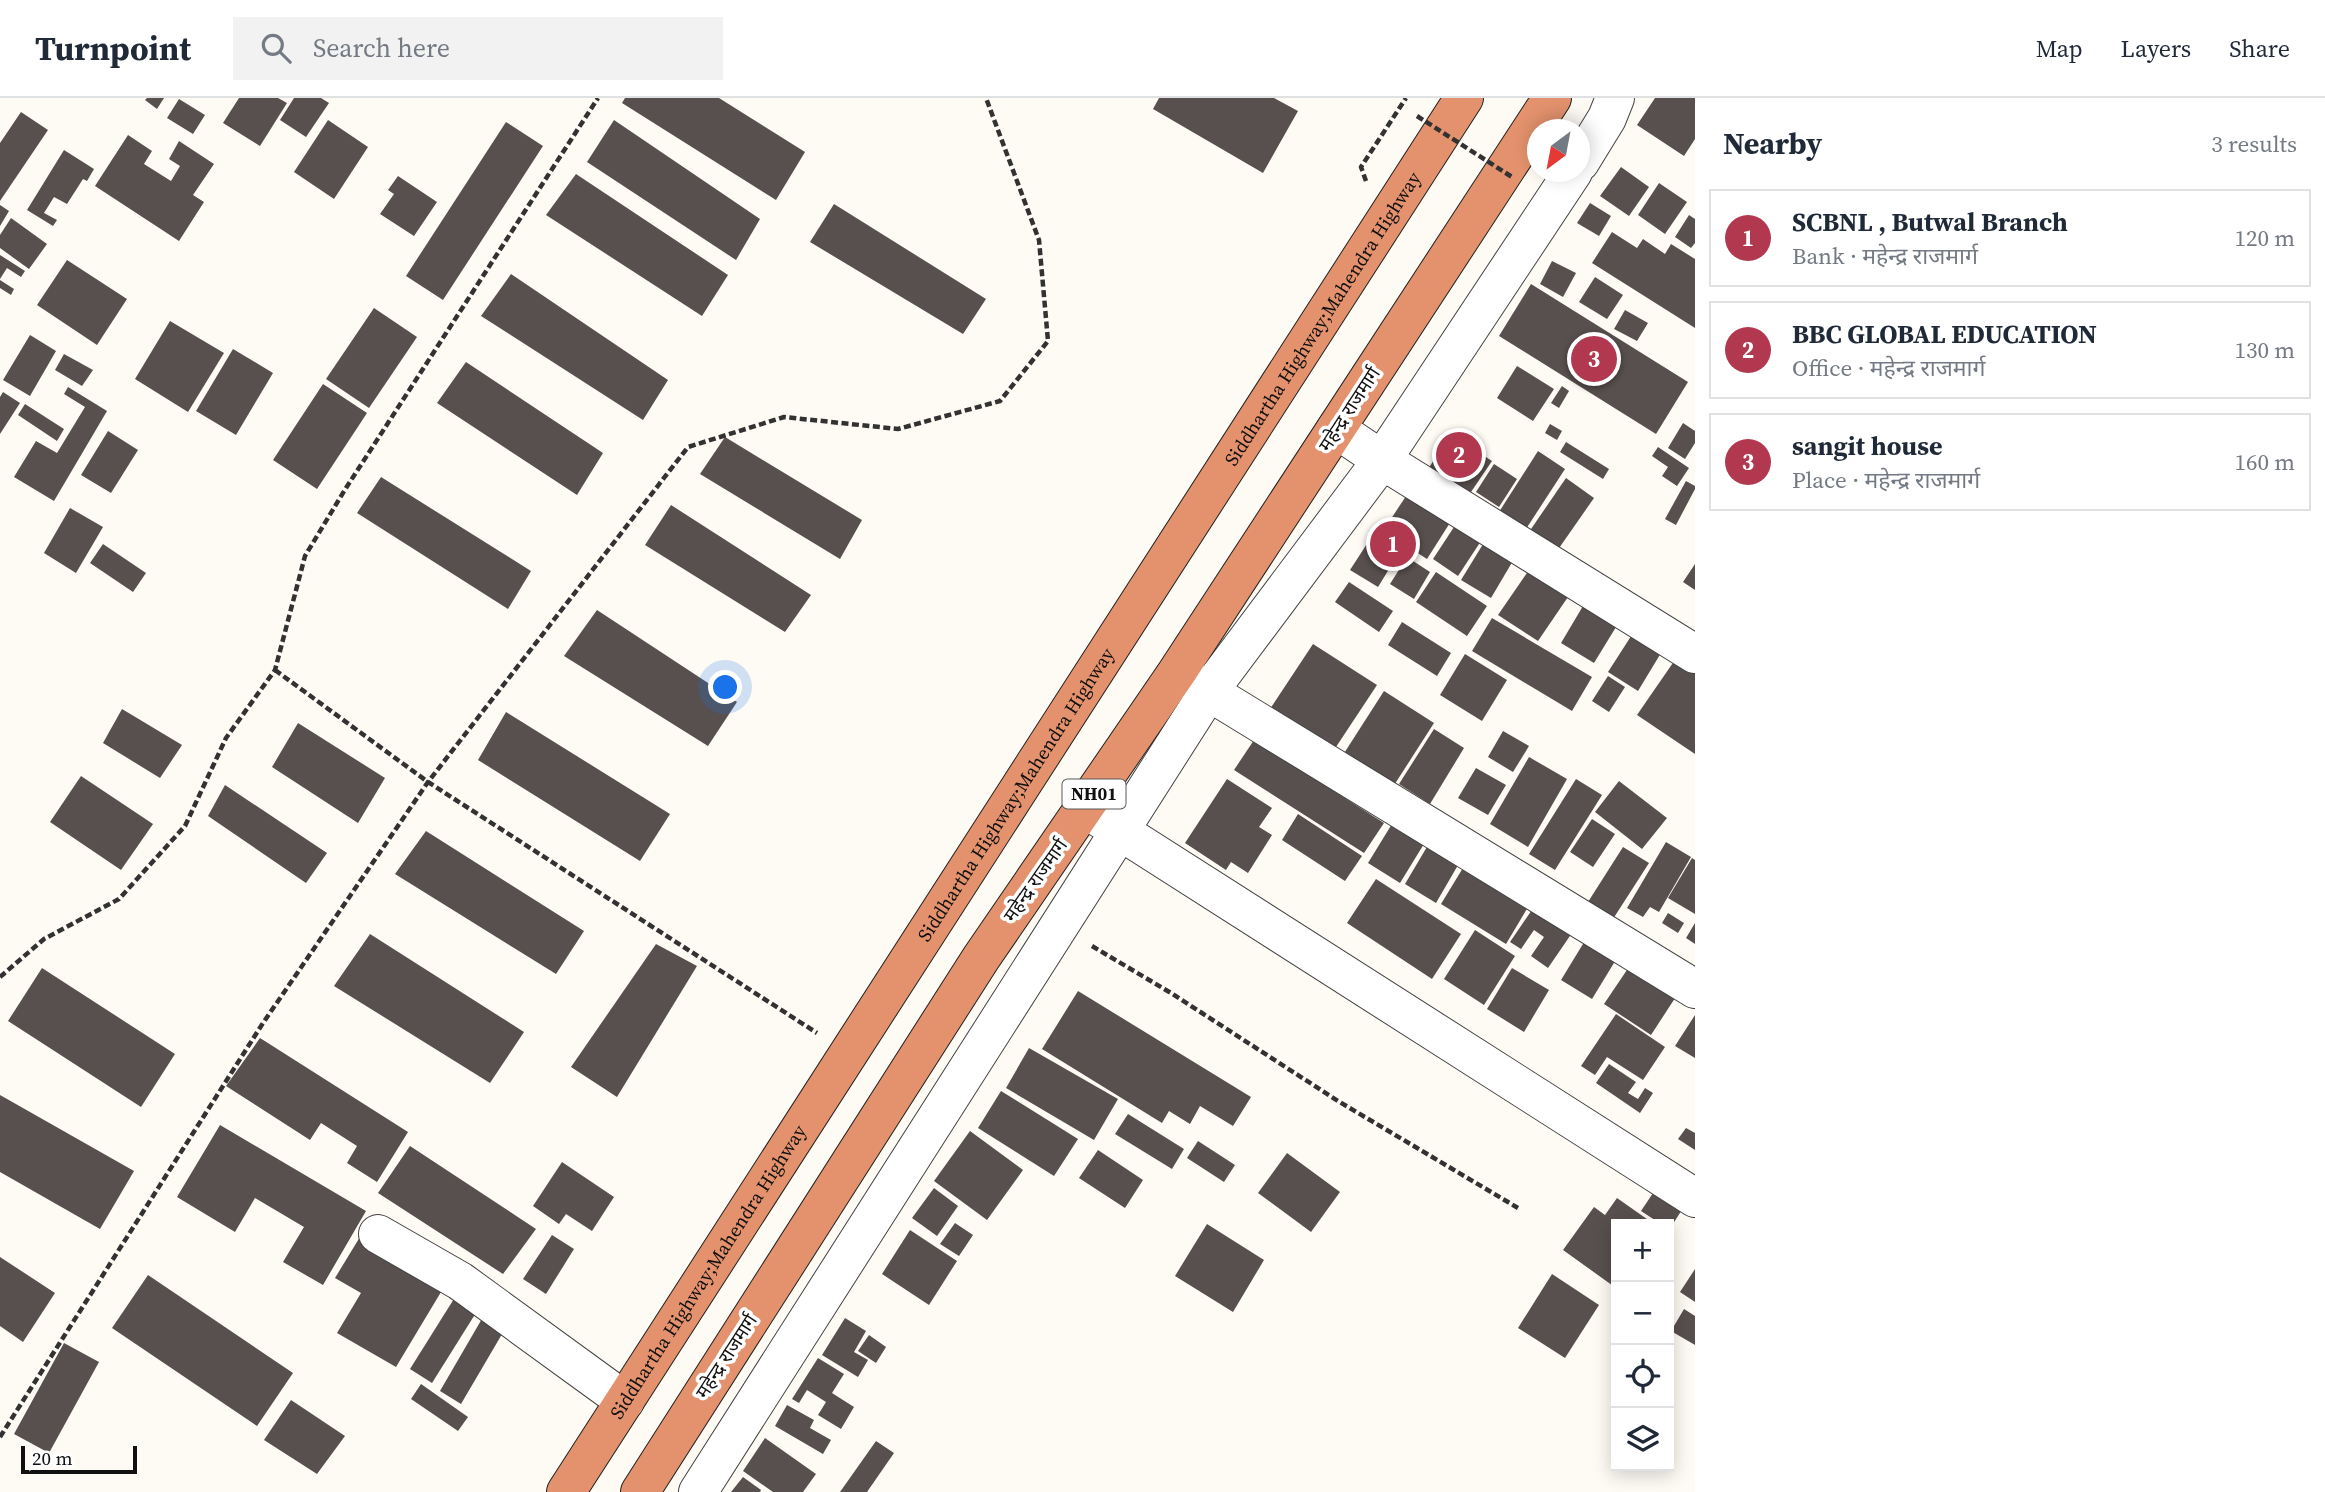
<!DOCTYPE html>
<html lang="en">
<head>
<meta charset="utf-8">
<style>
  :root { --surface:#fff; --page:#f2f2f3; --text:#1f2937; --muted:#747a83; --line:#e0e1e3; --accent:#b1384f }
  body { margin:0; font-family:"Source Serif 4","Noto Sans Devanagari",serif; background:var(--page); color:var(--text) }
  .controls { position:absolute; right:21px; bottom:21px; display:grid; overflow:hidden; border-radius:0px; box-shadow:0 4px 18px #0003 }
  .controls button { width:63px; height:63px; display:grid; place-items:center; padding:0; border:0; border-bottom:2px solid var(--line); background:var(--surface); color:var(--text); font:35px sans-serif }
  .compass { position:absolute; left:1527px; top:21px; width:63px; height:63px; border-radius:50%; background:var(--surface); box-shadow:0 4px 18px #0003; rotate:212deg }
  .scale { position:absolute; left:21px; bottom:18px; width:116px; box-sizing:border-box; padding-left:7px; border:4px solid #101010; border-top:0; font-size:19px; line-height:24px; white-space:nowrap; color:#101010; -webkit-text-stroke:5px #fff; paint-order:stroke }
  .you { position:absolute; left:726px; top:590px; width:24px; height:24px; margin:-18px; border:5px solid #fff; border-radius:50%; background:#1a73e8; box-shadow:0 0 0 10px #1a73e833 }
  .badge { display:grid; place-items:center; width:46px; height:46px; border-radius:50%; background:var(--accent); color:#fff; font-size:23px; font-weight:700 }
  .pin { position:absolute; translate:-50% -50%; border:4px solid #fff; box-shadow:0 2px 7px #0006 }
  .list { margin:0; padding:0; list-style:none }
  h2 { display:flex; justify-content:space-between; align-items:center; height:91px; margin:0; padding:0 28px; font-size:30px }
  h2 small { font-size:23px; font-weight:400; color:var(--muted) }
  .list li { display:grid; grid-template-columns:46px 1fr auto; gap:21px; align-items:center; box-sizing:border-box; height:98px; margin:0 14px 14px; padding:0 14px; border:2px solid var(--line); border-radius:0px }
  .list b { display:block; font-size:26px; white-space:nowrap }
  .list p { margin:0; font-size:23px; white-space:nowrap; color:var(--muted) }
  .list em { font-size:23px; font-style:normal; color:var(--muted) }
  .icon { flex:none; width:38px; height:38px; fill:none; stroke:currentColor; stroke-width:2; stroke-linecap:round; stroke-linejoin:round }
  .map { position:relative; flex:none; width:1695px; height:1394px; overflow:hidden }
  header { display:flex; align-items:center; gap:42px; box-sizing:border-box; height:98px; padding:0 35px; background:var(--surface); border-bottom:2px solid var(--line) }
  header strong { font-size:33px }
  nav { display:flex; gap:38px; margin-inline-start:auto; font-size:24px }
  .search { width:490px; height:63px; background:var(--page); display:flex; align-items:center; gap:18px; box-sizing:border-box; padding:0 24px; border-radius:0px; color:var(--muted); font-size:26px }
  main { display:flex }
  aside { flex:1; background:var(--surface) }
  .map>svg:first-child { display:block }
</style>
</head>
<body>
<header>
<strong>Turnpoint</strong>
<div class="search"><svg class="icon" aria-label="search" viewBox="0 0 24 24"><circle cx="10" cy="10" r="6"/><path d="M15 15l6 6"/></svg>Search here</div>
<nav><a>Map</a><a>Layers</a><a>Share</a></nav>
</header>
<main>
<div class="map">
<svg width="1695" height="1394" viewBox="0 0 1695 1394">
  <rect width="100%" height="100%" fill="#fefbf5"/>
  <!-- building -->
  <g fill="#58504e">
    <path d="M 147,0 L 164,0 L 157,11 L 145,2 Z"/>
    <path d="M 239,0 L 278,0 L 287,5 L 260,48 L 223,25 Z"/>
    <path d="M 294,0 L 321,0 L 329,5 L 306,39 L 280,22 Z"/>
    <path d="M 625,0 L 719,0 L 805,54 L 776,102 L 622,5 Z"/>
    <path d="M 1159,0 L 1274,0 L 1298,13 L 1263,75 L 1153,11 Z"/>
    <path d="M 1655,0 L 1695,0 L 1695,41 L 1684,58 L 1637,27 Z"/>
    <path d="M 179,1 L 205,17 L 193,36 L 167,20 Z"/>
    <path d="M 21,14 L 48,32 L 0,103 L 0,45 Z"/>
    <path d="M 328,22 L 368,49 L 334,101 L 294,74 Z"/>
    <path d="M 614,22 L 760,121 L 736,162 L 587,64 Z"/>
    <path d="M 506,24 L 543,48 L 443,202 L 406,178 Z"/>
    <path d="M 128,37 L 152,53 L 144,66 L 171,83 L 180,68 L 169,61 L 179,43 L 214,66 L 193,97 L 204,104 L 179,143 L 95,88 Z"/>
    <path d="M 64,52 L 94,71 L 87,83 L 83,81 L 67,106 L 54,99 L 44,115 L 57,122 L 53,128 L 27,112 Z"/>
    <path d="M 1621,69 L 1649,89 L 1629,118 L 1600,98 Z"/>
    <path d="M 576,76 L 728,177 L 702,218 L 546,117 Z"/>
    <path d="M 398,78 L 437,104 L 414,138 L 380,116 L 394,96 L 388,92 Z"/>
    <path d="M 1659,85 L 1687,104 L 1665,136 L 1638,117 Z"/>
    <path d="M 1590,105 L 1611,118 L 1599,138 L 1577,125 Z"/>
    <path d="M 834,106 L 986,201 L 963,236 L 810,144 Z"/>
    <path d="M 0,107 L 9,113 L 0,128 Z"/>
    <path d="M 1689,117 L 1695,121 L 1695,145 L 1691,150 L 1675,139 Z"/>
    <path d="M 11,120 L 47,146 L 29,171 L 0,150 L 0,137 Z"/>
    <path d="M 1612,134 L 1637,150 L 1643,141 L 1665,156 L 1671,146 L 1695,161 L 1695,230 L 1592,165 Z"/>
    <path d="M 0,157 L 25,173 L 21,179 L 7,170 L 0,181 Z"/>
    <path d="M 67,162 L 127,201 L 97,247 L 37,207 Z"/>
    <path d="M 1552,163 L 1576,175 L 1563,199 L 1540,186 Z"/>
    <path d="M 511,176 L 668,282 L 643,322 L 481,218 Z"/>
    <path d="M 1595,179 L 1623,197 L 1607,221 L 1579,204 Z"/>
    <path d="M 0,182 L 14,191 L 11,197 L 0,190 Z"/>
    <path d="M 1531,186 L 1688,284 L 1656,336 L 1499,238 Z"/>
    <path d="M 374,210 L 417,239 L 369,310 L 326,281 Z"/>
    <path d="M 1625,212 L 1648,225 L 1637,243 L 1614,231 Z"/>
    <path d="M 170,223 L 224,255 L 188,314 L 135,281 Z"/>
    <path d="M 30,237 L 56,253 L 30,298 L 3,282 Z"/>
    <path d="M 233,251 L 273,275 L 236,337 L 196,313 Z"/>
    <path d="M 64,256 L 93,272 L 82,288 L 55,272 Z"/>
    <path d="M 466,264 L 603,355 L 577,397 L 437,305 Z"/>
    <path d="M 1517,268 L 1554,291 L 1533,323 L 1497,300 Z"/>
    <path d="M 323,286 L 367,315 L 317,391 L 273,362 Z"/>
    <path d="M 1562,288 L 1569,293 L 1559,310 L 1551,305 Z"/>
    <path d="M 68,289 L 107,313 L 54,403 L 14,379 L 36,343 L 57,355 L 85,309 L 64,296 Z"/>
    <path d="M 3,294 L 20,305 L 0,336 L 0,299 Z"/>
    <path d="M 25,306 L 64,331 L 57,343 L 18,317 Z"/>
    <path d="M 1683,325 L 1695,333 L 1695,345 L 1685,361 L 1668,350 Z"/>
    <path d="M 1550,326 L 1562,333 L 1557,342 L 1545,335 Z"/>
    <path d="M 108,333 L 138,352 L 111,395 L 81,377 Z"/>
    <path d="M 1451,336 L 1492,363 L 1469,397 L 1428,371 Z"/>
    <path d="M 725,339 L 862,422 L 840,461 L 700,376 Z"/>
    <path d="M 1566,344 L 1609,371 L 1603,381 L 1560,354 Z"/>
    <path d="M 1658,349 L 1689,370 L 1677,388 L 1662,378 L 1668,369 L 1652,358 Z"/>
    <path d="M 1538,353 L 1565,371 L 1526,431 L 1499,414 Z"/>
    <path d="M 1494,366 L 1517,381 L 1499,409 L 1476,394 Z"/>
    <path d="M 381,379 L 531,473 L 508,511 L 357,415 Z"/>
    <path d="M 1566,380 L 1594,400 L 1557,453 L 1529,434 Z"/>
    <path d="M 1686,383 L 1695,388 L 1695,391 L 1676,427 L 1665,421 Z"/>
    <path d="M 1410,392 L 1453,420 L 1427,461 L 1383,433 Z"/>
    <path d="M 671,407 L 811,497 L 785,534 L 645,447 Z"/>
    <path d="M 70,410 L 103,429 L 76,475 L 44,455 Z"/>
    <path d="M 1456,426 L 1481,443 L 1458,478 L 1433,461 Z"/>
    <path d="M 1372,438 L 1399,455 L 1378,489 L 1350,472 Z"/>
    <path d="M 1488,438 L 1517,456 L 1491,500 L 1461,482 Z"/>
    <path d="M 103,446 L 146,475 L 133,494 L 90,465 Z"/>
    <path d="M 1407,459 L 1430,474 L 1414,501 L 1390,486 Z"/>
    <path d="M 1695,466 L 1695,492 L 1683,484 Z"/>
    <path d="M 1531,469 L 1570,496 L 1538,543 L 1498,517 Z"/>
    <path d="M 1436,474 L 1487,508 L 1467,538 L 1416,504 Z"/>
    <path d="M 1349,484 L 1393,513 L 1379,534 L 1335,504 Z"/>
    <path d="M 1583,508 L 1616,529 L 1594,565 L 1561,545 Z"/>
    <path d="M 597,512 L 737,604 L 708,648 L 564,558 Z"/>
    <path d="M 1492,520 L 1592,579 L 1572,613 L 1472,553 Z"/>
    <path d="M 1402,524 L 1451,555 L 1437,578 L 1388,547 Z"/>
    <path d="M 1635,532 L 1664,550 L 1638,593 L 1608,574 Z"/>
    <path d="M 1313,546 L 1377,587 L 1334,652 L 1270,611 Z"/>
    <path d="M 1465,556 L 1507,582 L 1482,623 L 1440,597 Z"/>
    <path d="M 1679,556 L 1695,567 L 1695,656 L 1637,617 Z"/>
    <path d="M 1608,578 L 1625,589 L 1609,614 L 1592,603 Z"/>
    <path d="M 1384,593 L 1434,625 L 1391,692 L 1341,660 Z"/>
    <path d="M 122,611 L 182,647 L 160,680 L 103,645 Z"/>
    <path d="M 506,614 L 670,716 L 640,763 L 478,662 Z"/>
    <path d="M 298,625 L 385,680 L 358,725 L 272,669 Z"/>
    <path d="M 1434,631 L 1464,650 L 1430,706 L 1399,686 Z"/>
    <path d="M 1503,633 L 1529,648 L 1513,674 L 1488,659 Z"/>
    <path d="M 1254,642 L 1384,725 L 1364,755 L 1234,672 Z"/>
    <path d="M 1529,659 L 1567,681 L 1528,749 L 1490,726 Z"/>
    <path d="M 1476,670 L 1506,687 L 1488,717 L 1458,700 Z"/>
    <path d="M 81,678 L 153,726 L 121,772 L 50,724 Z"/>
    <path d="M 1227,681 L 1272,710 L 1259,729 L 1272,737 L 1248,775 L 1231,764 L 1226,772 L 1185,745 Z"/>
    <path d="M 1576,681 L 1602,697 L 1555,772 L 1529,756 Z"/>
    <path d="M 1619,683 L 1667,720 L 1642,751 L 1595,714 Z"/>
    <path d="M 225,687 L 327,755 L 306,785 L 208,718 Z"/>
    <path d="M 1298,716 L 1362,758 L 1345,783 L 1282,742 Z"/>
    <path d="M 1395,721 L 1427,741 L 1400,785 L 1368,765 Z"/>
    <path d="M 1592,721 L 1615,736 L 1593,769 L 1570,754 Z"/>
    <path d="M 426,733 L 584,833 L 556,876 L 395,776 Z"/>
    <path d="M 1434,737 L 1465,755 L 1436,805 L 1405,786 Z"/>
    <path d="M 1666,744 L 1691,759 L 1659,814 L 1650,809 L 1643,819 L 1627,810 Z"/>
    <path d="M 1623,749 L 1649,765 L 1613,821 L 1588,804 Z"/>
    <path d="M 1469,760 L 1534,799 L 1506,846 L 1441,806 Z"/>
    <path d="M 1692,760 L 1695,762 L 1695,816 L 1668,800 Z"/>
    <path d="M 1376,781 L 1461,836 L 1432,881 L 1347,825 Z"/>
    <path d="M 1536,806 L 1574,832 L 1548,870 L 1531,858 L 1544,839 L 1534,832 L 1521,851 L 1510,844 Z"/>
    <path d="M 1668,815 L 1684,825 L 1678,835 L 1662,825 Z"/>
    <path d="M 1695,825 L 1695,846 L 1686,840 Z"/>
    <path d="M 1475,832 L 1515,858 L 1484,907 L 1444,881 Z"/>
    <path d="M 370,836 L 524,934 L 490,985 L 334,888 Z"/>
    <path d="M 1586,841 L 1617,860 L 1592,901 L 1561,882 Z"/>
    <path d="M 656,846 L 697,868 L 617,999 L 571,969 Z"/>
    <path d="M 1633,863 L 1679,894 L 1651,937 L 1604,906 Z"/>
    <path d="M 42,870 L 175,956 L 141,1009 L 8,923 Z"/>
    <path d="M 1512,870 L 1549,892 L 1524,934 L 1487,911 Z"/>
    <path d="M 1078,893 L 1251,999 L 1233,1028 L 1200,1008 L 1190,1026 L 1169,1013 L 1162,1025 L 1042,951 Z"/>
    <path d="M 1616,916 L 1665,949 L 1643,982 L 1607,959 L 1595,977 L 1581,968 Z"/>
    <path d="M 1695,917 L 1695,960 L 1675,948 Z"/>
    <path d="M 260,940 L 408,1034 L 377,1084 L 347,1065 L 357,1048 L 321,1025 L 310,1042 L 226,988 Z"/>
    <path d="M 1029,950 L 1118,1001 L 1094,1042 L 1006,990 Z"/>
    <path d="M 1609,966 L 1636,984 L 1628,995 L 1638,1001 L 1645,990 L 1653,995 L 1640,1015 L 1596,985 Z"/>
    <path d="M 1001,993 L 1078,1041 L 1054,1078 L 978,1030 Z"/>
    <path d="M 0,997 L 134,1073 L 100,1131 L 0,1074 Z"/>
    <path d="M 1128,1016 L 1184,1051 L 1172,1071 L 1115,1036 Z"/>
    <path d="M 220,1027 L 366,1113 L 323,1187 L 283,1164 L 304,1129 L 255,1100 L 235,1134 L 177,1099 Z"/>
    <path d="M 1686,1030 L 1695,1035 L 1695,1052 L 1678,1041 Z"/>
    <path d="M 970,1033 L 1023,1072 L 987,1122 L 934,1083 Z"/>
    <path d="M 1198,1043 L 1235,1067 L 1224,1084 L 1187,1060 Z"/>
    <path d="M 410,1048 L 536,1131 L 503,1176 L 378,1095 Z"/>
    <path d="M 1098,1052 L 1143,1082 L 1125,1110 L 1079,1080 Z"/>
    <path d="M 1287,1055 L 1340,1094 L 1311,1134 L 1258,1095 Z"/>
    <path d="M 562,1064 L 614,1099 L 592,1133 L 566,1116 L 559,1126 L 533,1108 Z"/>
    <path d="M 1659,1086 L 1687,1104 L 1669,1132 L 1669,1126 L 1661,1126 L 1641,1113 Z"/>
    <path d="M 934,1090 L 958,1108 L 937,1138 L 912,1120 Z"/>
    <path d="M 1617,1100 L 1654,1126 L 1616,1126 L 1616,1190 L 1563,1152 L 1594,1109 L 1605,1117 Z"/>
    <path d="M 955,1125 L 973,1137 L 959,1158 L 940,1146 Z"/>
    <path d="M 1207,1126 L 1264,1162 L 1233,1214 L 1175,1178 Z"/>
    <path d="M 910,1132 L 957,1163 L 929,1207 L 882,1176 Z"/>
    <path d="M 363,1134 L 447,1184 L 396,1269 L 337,1235 L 361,1195 L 335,1180 Z"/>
    <path d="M 552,1137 L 574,1151 L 546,1196 L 523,1181 Z"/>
    <path d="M 0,1159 L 55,1195 L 23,1244 L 0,1228 Z"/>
    <path d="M 1695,1171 L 1695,1204 L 1680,1194 Z"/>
    <path d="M 1552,1176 L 1599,1207 L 1565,1260 L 1518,1230 Z"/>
    <path d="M 148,1177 L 293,1275 L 257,1328 L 112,1230 Z"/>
    <path d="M 457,1196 L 479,1210 L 432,1285 L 410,1271 Z"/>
    <path d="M 1684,1211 L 1695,1218 L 1695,1247 L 1671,1233 Z"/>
    <path d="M 483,1219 L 505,1231 L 461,1306 L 440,1293 Z"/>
    <path d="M 845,1220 L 866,1233 L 854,1254 L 868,1262 L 858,1279 L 822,1257 Z"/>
    <path d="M 869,1237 L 886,1249 L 876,1265 L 858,1253 Z"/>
    <path d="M 64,1245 L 99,1264 L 49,1355 L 14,1336 Z"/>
    <path d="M 818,1260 L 844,1276 L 832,1295 L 854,1309 L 841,1331 L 818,1317 L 826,1304 L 807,1292 L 799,1305 L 792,1301 Z"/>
    <path d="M 421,1286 L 468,1319 L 458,1333 L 411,1301 Z"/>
    <path d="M 291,1302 L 345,1338 L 317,1376 L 264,1342 Z"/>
    <path d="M 787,1307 L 814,1322 L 810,1330 L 831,1342 L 823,1356 L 775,1328 Z"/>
    <path d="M 765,1340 L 816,1376 L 803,1394 L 773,1394 L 743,1373 Z"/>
    <path d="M 876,1343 L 894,1355 L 867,1394 L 840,1394 Z"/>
    <path d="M 743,1379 L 761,1392 L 760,1394 L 731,1394 Z"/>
  </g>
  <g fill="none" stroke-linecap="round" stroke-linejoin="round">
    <defs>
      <g id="minor">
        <path d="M 1580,64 L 1607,20 L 1615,0"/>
        <path d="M 1336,331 L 1382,362 L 1695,556"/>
        <path d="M 1188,581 L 1695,891"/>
        <path d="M 1098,719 L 1695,1100"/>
        <path d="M 378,1136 L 460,1183 L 625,1303"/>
        <path d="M 698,1394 L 1209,593 L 1382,362 L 1573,74"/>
      </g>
      <g id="highway">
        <path id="s1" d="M 566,1394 C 864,929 1166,465 1464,0"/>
        <path d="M 640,1394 L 981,860 L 1177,574 L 1552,0"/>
      </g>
    </defs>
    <!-- minor casing -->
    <use href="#minor" stroke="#434343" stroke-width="40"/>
    <!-- highway casing -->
    <use href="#highway" stroke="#212121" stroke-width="40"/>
    <!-- path -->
    <g stroke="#323232" stroke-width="4.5" stroke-dasharray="7 3.5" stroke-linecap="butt">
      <path d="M 1366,83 L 1361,69 L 1406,0"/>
      <path d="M 275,572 L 428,684 L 817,935"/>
      <path d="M 1092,848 L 1171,895 L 1338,1003 L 1518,1110"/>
      <path d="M 0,879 L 44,841 L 119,801 L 185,728 L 226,640 L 275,572 L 305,458 L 346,390 L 598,0"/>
      <path d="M 0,1339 L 263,925 L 428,684 L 688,349 L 784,319 L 898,331 L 1000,303 L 1048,243 L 1039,142 L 986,0"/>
    </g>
    <!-- minor -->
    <use href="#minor" stroke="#fff" stroke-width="38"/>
    <!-- highway -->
    <use href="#highway" stroke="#e3926d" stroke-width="38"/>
    <!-- path-bridge -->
    <path stroke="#323232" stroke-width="4.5" stroke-dasharray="7 3.5" stroke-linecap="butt" d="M 1417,18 L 1512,79"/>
  </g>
  <g text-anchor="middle" stroke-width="7" stroke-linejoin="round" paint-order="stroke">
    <!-- shield labels -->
    <rect fill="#fff" stroke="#585858" stroke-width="2" x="1062.5" y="681.5" width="63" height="29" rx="5"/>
    <g font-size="18" font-weight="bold" fill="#101010">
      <text x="1094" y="702">NH01</text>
    </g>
    <!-- street labels -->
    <g font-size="19" fill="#101010" stroke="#fff">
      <text dy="7" stroke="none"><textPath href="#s1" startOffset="1396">Siddhartha Highway;Mahendra Highway</textPath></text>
      <text transform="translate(1349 311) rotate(-57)" y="7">महेन्द्र राजमार्ग</text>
      <text dy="7" stroke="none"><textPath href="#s1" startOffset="830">Siddhartha Highway;Mahendra Highway</textPath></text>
      <text transform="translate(1035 782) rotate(-55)" y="7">महेन्द्र राजमार्ग</text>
      <text dy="7" stroke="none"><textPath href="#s1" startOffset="262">Siddhartha Highway;Mahendra Highway</textPath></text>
      <text transform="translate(726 1258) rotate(-57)" y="7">महेन्द्र राजमार्ग</text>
    </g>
  </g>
</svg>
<div class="controls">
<button>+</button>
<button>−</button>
<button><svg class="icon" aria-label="locate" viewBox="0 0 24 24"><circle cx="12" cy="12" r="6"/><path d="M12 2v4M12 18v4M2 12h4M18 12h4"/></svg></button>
<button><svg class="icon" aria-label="layers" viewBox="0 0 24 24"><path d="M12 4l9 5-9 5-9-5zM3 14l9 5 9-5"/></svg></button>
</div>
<svg class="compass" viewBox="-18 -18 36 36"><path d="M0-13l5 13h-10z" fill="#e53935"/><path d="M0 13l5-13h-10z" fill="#747a83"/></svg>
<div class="scale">20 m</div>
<div class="you"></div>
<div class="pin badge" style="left:1393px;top:446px">1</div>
<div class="pin badge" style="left:1459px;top:357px">2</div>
<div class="pin badge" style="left:1594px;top:261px">3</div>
</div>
<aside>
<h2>Nearby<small>3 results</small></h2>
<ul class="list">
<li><span class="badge">1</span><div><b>SCBNL , Butwal Branch</b><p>Bank · महेन्द्र राजमार्ग</p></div><em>120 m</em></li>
<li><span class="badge">2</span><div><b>BBC GLOBAL EDUCATION</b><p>Office · महेन्द्र राजमार्ग</p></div><em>130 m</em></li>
<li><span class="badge">3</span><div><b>sangit house</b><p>Place · महेन्द्र राजमार्ग</p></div><em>160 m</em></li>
</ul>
</aside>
</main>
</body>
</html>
